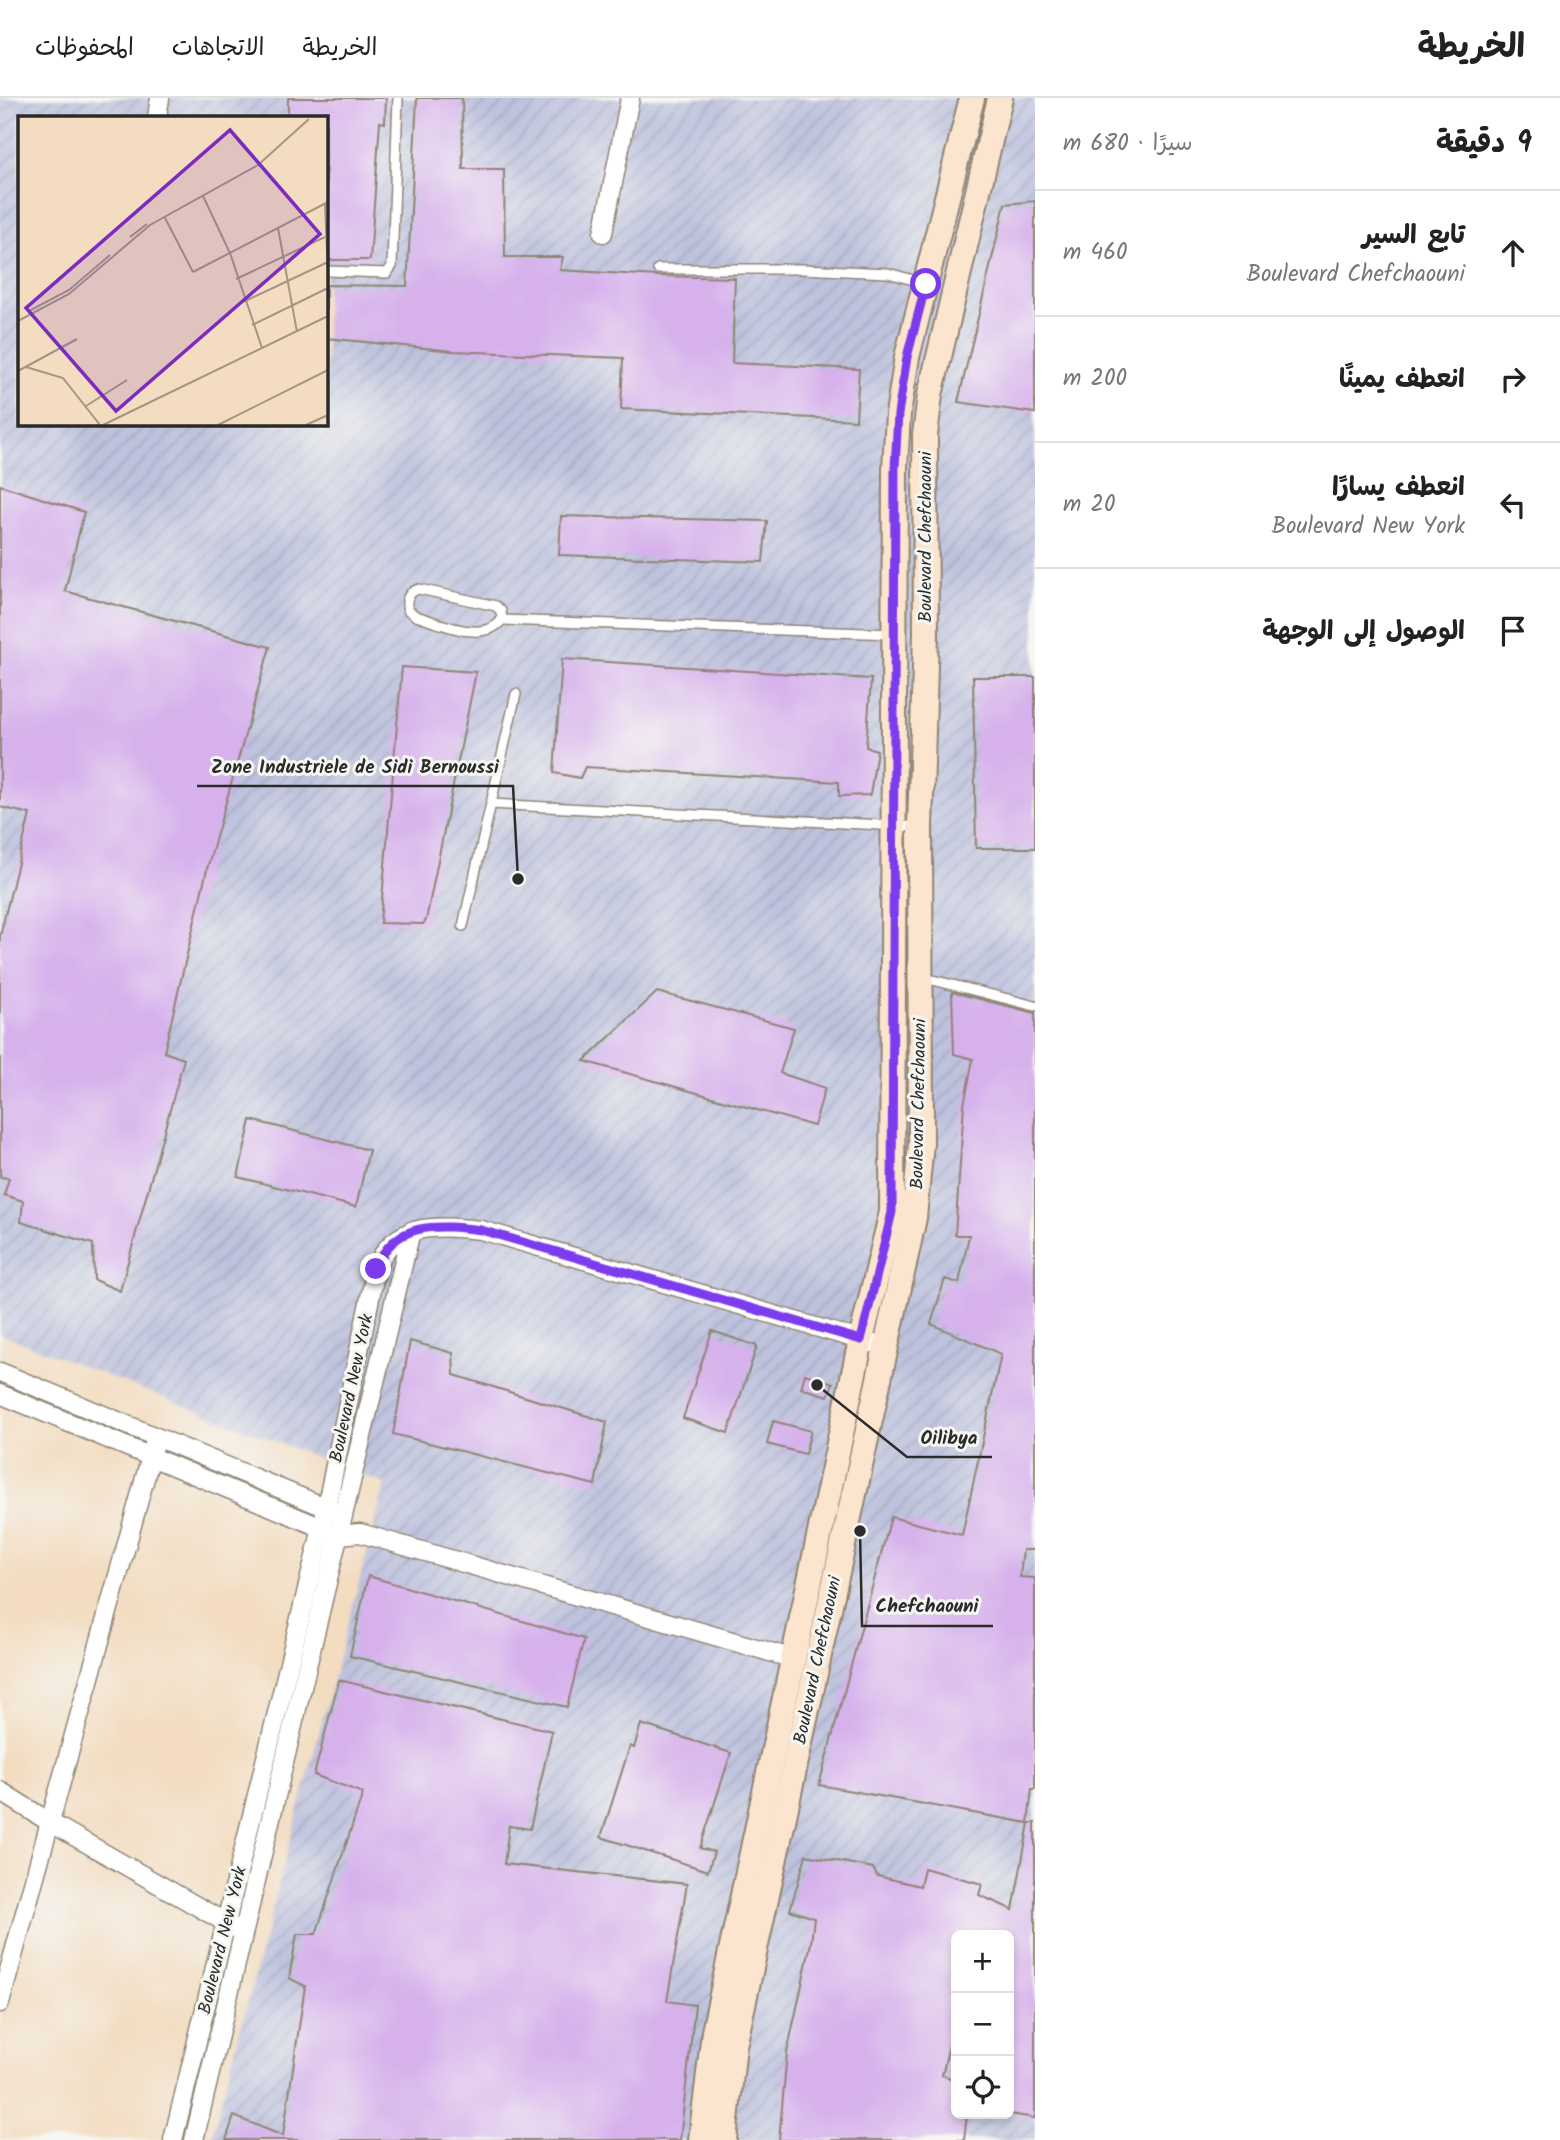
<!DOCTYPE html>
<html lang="ar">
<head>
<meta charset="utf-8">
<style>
  :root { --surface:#fff; --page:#f6f6f6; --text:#222; --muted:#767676; --line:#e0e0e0 }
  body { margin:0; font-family:Kalam,"Playpen Sans Arabic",sans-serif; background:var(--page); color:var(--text); direction:rtl }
  .controls { position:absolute; right:21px; bottom:21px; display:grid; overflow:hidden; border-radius:10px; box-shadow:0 4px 10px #0003 }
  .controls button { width:63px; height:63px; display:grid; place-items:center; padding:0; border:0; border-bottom:2px solid var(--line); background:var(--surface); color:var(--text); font:35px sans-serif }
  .stop { position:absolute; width:21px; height:21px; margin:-16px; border:5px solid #7c3aed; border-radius:50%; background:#fff }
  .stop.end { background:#7c3aed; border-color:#fff; box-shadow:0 2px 7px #0008 }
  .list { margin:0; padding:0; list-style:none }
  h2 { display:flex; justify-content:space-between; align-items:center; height:91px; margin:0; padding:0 28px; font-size:30px }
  h2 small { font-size:23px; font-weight:400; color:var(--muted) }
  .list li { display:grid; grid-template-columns:46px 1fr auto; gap:21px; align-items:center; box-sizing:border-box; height:126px; padding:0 28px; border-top:2px solid var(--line) }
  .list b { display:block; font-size:26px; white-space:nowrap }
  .list p { margin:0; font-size:23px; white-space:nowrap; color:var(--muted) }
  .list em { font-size:23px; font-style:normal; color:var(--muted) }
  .icon { flex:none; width:38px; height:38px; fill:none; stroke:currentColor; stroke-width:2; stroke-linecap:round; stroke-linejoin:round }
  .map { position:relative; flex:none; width:1035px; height:2042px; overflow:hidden; direction:ltr }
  header { display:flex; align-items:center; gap:42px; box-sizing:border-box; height:98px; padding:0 35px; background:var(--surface); border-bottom:2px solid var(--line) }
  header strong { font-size:33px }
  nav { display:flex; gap:38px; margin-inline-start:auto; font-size:24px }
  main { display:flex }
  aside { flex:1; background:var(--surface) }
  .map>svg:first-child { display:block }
</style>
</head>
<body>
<header>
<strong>الخريطة</strong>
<nav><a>الخريطة</a><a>الاتجاهات</a><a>المحفوظات</a></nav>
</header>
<main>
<aside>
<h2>9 دقيقة<small>سيرًا · 680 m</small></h2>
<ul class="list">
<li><svg class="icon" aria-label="ahead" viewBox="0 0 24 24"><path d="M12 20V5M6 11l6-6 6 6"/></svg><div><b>تابع السير</b><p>Boulevard Chefchaouni</p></div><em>460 m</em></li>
<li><svg class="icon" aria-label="right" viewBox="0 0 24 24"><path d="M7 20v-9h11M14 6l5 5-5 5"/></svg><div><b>انعطف يمينًا</b></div><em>200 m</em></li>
<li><svg class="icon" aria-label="left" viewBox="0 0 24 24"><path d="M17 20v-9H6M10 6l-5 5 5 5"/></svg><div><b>انعطف يسارًا</b><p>Boulevard New York</p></div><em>20 m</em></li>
<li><svg class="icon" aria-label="arrive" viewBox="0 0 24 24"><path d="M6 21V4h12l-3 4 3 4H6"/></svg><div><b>الوصول إلى الوجهة</b></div></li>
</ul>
</aside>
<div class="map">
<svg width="1035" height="2042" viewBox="0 0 1035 2042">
  <defs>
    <pattern id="industrial-furrows" width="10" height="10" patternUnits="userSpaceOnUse" patternTransform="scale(1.75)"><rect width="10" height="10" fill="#bec2dd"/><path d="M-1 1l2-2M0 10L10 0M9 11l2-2" fill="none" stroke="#a3a7be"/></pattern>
  </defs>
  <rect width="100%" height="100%" fill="#f6f6f2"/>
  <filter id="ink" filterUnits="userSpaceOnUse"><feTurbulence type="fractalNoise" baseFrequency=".0143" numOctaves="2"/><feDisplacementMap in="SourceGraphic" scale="14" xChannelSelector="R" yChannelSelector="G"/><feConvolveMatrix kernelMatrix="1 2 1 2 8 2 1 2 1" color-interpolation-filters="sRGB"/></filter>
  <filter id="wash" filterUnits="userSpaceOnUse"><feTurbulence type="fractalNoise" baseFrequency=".00686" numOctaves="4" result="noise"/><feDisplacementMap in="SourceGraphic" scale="28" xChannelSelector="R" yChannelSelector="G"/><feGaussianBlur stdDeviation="1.57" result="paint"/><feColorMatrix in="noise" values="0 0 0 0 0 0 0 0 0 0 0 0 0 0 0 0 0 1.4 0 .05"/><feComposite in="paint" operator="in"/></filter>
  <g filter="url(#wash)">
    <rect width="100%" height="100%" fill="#f3dcc0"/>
    <!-- industrial -->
    <path fill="url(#industrial-furrows)" fill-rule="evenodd" d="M 0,0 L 1035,0 L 1035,2042 L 211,2042 L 385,1386 L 0,1236 ZM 19,19 L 326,19 L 326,326 L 19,326 ZM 956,1837 L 1009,1837 L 1009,2016 L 956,2016 Z"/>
    <g id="blocks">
      <!-- building -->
      <g fill="#d6b1ec">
        <path d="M 288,0 L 386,0 L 385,25 L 380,24 L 370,162 L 326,162 L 326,19 L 288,19 Z"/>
        <path d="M 417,0 L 462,0 L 463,71 L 504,71 L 505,159 L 563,159 L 560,172 L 658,178 L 735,180 L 732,265 L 859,271 L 856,322 L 621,311 L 623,260 L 453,253 L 326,240 L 326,187 L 407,188 Z"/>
        <path d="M 1035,103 L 1035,315 L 958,304 L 1005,106 Z"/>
        <path d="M 0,387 L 84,414 L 65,493 L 270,549 L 207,771 L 164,954 L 184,961 L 120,1193 L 94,1182 L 93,1146 L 21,1124 L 23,1103 L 4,1097 L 9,1080 L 0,1079 L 0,838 L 30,716 L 0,709 Z"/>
        <path d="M 561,418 L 767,423 L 763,464 L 559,457 Z"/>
        <path d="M 562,561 L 871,581 L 866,649 L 877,652 L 870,697 L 839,698 L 839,684 L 585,669 L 580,680 L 554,675 Z"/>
        <path d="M 402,569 L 476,574 L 426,822 L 423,826 L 380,825 Z"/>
        <path d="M 973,579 L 1035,579 L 1035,750 L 976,750 Z"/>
        <path d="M 657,894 L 794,930 L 780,975 L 825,990 L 814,1028 L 584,963 Z"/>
        <path d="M 952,894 L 1035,915 L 1035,1452 L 1023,1452 L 1020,1479 L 1035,1480 L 1035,1691 L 1032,1691 L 1028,1725 L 819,1687 L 891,1419 L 962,1437 L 1001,1256 L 931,1226 L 945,1181 L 959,1185 L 969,1137 L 955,1137 L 964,1007 L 973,961 L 954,956 Z"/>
        <path d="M 251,1022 L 369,1052 L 356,1109 L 238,1079 Z"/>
        <path d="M 712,1233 L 757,1248 L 728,1335 L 683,1320 Z"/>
        <path d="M 410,1243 L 453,1255 L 454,1277 L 607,1324 L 595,1387 L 393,1336 Z"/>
        <path d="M 805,1276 L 833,1285 L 828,1298 L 801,1290 Z"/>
        <path d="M 773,1323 L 811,1333 L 805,1356 L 767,1346 Z"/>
        <path d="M 368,1478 L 584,1541 L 567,1609 L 350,1558 Z"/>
        <path d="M 339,1582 L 552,1633 L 530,1731 L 509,1728 L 504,1766 L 687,1786 L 667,1903 L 695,1907 L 680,2042 L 226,2042 L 234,2018 L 283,2038 L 305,1888 L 289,1880 L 297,1836 L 316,1836 L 363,1695 L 314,1677 Z"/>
        <path d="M 641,1626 L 731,1655 L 700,1750 L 714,1754 L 708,1773 L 601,1739 L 630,1648 L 634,1650 Z"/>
        <path d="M 1029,1725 L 1035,1725 L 1035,2020 L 1009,2016 L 1009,1837 L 956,1837 L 956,1919 L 942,1977 L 956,1982 L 956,2016 L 967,2016 L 964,2042 L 779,2042 L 787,1955 L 811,1845 L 814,1820 L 790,1812 L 806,1757 L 873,1770 L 877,1778 L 920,1788 L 924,1770 L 982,1786 L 979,1797 L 1013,1812 Z"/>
      </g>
    </g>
  </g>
  <g filter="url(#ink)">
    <use href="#blocks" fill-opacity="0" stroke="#8f8476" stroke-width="2"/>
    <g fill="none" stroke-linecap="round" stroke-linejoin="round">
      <defs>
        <g id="lane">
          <path d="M 658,171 L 803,171 L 888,175 L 924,185"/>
          <path d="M 326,173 L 387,175 L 392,168 L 398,0"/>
          <path d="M 419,491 L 496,508 L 501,513 L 502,522 C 483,546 440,525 416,518 L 408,512 C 405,502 408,494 419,491 Z"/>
          <path d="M 502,522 L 893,536"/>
          <path d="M 491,706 L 919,729"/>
          <path d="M 463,828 L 516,596"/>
          <path d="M 921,879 L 1035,908"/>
        </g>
        <g id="street">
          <path d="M 157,19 L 160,0"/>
          <path d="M 603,135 L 630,0"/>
          <path d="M 0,1274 L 334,1413"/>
          <path d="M 0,1296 L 339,1437 L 360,1435 L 794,1561"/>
          <path d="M 0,1693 L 51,1725 L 237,1831"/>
          <path d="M 0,1905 L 156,1340"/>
          <path d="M 173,2042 L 322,1430 L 376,1171 C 393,1122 440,1128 481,1132 L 871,1245"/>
          <path d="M 194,2042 L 411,1133"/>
        </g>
        <g id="secondary">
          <path d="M 701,2042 L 714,1934 L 861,1242 L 892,1114 L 895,370 L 898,316 L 907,259 L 972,0"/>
          <path d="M 724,2042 L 734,1948 L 914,1120 L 921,1045 L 920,729 L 926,536 L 925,337 L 930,297 L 1000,0"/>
        </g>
      </defs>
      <!-- lane casing -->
      <use href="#lane" stroke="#8f8476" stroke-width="12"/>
      <!-- street casing -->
      <use href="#street" stroke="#8f8476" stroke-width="21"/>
      <!-- secondary casing -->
      <use href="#secondary" stroke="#8f8476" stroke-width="28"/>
      <!-- lane -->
      <use href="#lane" stroke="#fff" stroke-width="9"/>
      <!-- street -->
      <use href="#street" stroke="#fff" stroke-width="18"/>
      <!-- secondary -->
      <use href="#secondary" stroke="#fce5cf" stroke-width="24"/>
    </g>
  </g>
  <g fill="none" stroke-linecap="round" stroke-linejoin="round" filter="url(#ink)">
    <!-- route -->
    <path stroke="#7c3aed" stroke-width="9" d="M 376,1171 C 392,1122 440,1127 481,1132 L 861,1242 L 892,1114 L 895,370 L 898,316 L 907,259 L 926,186"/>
  </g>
  <g text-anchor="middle" stroke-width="6" stroke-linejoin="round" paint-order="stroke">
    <!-- street labels -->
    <g font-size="18" fill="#2b2b2b" stroke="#f6f6f2">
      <text transform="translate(925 439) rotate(-90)" y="6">Boulevard Chefchaouni</text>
      <text transform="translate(918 1006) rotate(-89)" y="6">Boulevard Chefchaouni</text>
      <text transform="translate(351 1290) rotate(-78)" y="6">Boulevard New York</text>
      <text transform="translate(817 1562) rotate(-78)" y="6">Boulevard Chefchaouni</text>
      <text transform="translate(222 1842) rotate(-76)" y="6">Boulevard New York</text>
    </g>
  </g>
  <!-- overview -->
  <g transform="translate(18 18)">
    <rect width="310" height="310" fill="#f3dcc0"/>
    <path fill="none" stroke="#a39584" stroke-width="2" d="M 185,80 L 212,137 L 244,232M 307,87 L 310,163M 146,100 L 175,156M 260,112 L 279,216M 112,121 L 129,108M 175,156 L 310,86M 218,163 L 307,121M 225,186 L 310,146M 11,195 L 51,174 L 92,139M 0,205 L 51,178 L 132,109 L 240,49 L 291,3M 234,209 L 310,172M 8,251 L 45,262 L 82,309M 0,255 L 59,223M 68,290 L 109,264M 85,309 L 310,200M 200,309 L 310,254M 288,309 L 310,299"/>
    <path fill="#7b2cbf" fill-opacity="0.15" stroke="#7b2cbf" stroke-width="3.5" d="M 212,14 L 302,118 L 98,295 L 8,192 Z"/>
    <rect width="310" height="310" fill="none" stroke="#2b2b2b" stroke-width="3.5"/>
  </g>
  <!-- callouts -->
  <path fill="none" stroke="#2b2b2b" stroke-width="2.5" d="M518 781L513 688H197M817 1287L907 1359H992M860 1433L862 1528H993"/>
  <g fill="#2b2b2b" stroke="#f6f6f2" stroke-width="2.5">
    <circle cx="518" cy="781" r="7"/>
    <circle cx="817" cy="1287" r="7"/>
    <circle cx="860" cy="1433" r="7"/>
  </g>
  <g font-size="19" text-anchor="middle" font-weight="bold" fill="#2b2b2b" stroke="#f6f6f2" stroke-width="6" stroke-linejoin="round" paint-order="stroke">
    <text x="355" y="675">Zone Industriele de Sidi Bernoussi</text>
    <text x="949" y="1346">Oilibya</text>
    <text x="927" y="1514">Chefchaouni</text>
  </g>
</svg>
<div class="controls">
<button>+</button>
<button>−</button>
<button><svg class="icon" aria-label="locate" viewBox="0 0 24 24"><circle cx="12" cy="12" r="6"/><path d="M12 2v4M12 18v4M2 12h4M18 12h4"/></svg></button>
</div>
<div class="stop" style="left:926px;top:186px"></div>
<div class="stop end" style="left:376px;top:1171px"></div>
</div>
</main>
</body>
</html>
